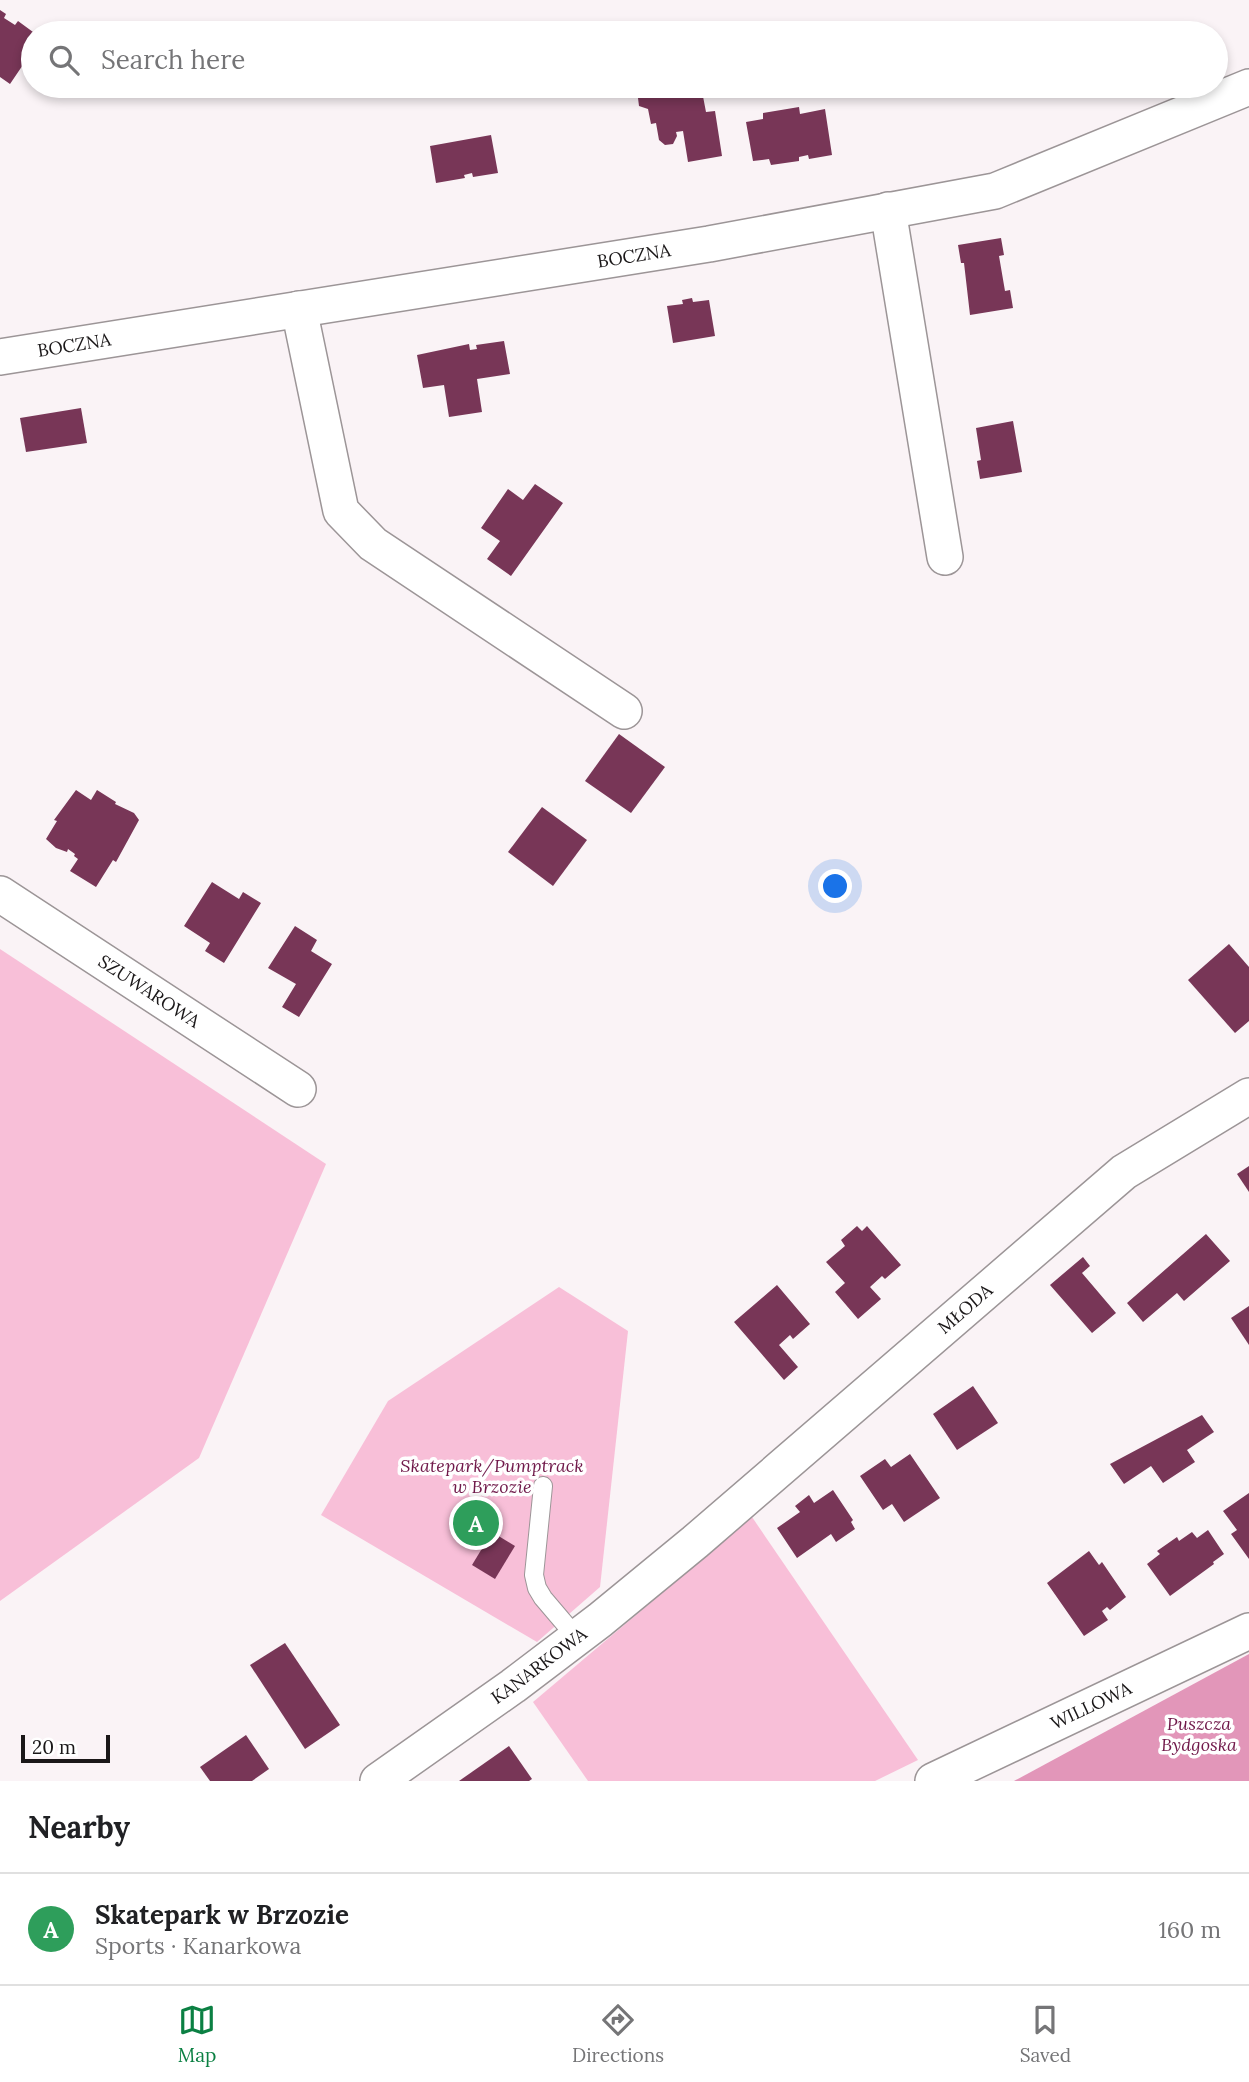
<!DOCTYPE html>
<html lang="en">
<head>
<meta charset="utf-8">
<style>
  :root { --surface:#fff; --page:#f2f2f2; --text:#202124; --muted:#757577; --line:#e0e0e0; --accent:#0b8043 }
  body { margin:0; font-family:Lora,serif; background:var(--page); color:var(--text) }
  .scale { position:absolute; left:21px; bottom:18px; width:89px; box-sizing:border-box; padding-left:7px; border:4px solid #1a1718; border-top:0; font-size:19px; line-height:24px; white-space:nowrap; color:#1a1718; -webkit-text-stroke:5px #fff; paint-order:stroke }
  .you { position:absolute; left:836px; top:887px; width:24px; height:24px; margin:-18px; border:5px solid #fff; border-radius:50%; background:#1a73e8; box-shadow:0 0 0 10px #1a73e833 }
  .badge { display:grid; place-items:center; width:46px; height:46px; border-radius:50%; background:var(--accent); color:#fff; font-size:23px; font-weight:700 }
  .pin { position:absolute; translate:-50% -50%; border:4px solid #fff; box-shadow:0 2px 7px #0006 }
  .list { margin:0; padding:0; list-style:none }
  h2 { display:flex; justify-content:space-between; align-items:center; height:91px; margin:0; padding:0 28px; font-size:30px }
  h2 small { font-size:23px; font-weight:400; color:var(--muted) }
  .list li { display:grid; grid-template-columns:46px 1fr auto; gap:21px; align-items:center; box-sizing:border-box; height:112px; padding:0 28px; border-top:2px solid var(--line) }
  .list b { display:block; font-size:26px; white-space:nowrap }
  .list p { margin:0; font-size:23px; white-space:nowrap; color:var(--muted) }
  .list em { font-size:23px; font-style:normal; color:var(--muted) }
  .icon { flex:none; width:38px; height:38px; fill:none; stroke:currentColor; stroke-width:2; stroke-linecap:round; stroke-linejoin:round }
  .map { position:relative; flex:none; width:1249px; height:1781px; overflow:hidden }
  .search { position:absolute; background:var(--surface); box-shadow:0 4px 10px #0003; left:21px; right:21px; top:21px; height:77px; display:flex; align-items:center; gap:18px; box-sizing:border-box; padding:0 24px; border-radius:38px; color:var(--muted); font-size:26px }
  .sheet { height:203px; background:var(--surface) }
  nav { display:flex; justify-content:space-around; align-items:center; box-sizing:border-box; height:98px; border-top:2px solid var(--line); background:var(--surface); font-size:19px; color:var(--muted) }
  nav a { display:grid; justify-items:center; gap:4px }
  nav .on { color:var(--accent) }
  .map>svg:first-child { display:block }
</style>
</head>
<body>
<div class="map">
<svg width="1249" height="1781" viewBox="0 0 1249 1781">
  <rect width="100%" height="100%" fill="#faf3f6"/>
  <!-- green -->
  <g fill="#f8bfd8">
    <path d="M 0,949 L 326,1164 L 199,1458 L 0,1601 Z"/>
    <path d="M 559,1287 L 628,1331 L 600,1587 L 537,1642 L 321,1515 L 388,1401 Z"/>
    <path d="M 752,1517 L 918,1760 L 875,1781 L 588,1781 L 533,1702 Z"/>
  </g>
  <!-- forest -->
  <path fill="#e296b9" d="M 1249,1654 L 1249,1781 L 1014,1781 Z"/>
  <!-- building -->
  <g fill="#783657">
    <path d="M 0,10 L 6,14 L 4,18 L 15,25 L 18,21 L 33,32 L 33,50 L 10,84 L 0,77 Z"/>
    <path d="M 663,86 L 701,86 L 706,112 L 715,111 L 722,156 L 688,162 L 683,131 L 676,132 L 677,136 L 673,144 L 665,145 L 659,140 L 656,123 L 651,124 L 648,109 L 639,106 L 638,98 L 645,89 Z"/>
    <path d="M 799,107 L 800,114 L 825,109 L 832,155 L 809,159 L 808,155 L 799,157 L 799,161 L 771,165 L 769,159 L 753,161 L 746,122 L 763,119 L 763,113 Z"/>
    <path d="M 491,135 L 498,173 L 473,177 L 472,173 L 464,175 L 465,178 L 436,183 L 430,146 Z"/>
    <path d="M 1001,238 L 1004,255 L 999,256 L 1005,291 L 1010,290 L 1013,308 L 970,315 L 964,263 L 961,263 L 958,245 Z"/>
    <path d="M 692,298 L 693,302 L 709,300 L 715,336 L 673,343 L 667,306 L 683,304 L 682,300 Z"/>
    <path d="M 504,341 L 510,374 L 477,379 L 482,412 L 449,417 L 444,385 L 423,388 L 417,355 L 469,344 L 470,350 L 477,349 L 476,345 Z"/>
    <path d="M 81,408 L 87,443 L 26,452 L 20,418 Z"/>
    <path d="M 1013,421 L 1022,472 L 980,479 L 977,461 L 981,460 L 976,428 Z"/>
    <path d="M 535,484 L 563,503 L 511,576 L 487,559 L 500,541 L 481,528 L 508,489 L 523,500 Z"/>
    <path d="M 619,734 L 665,767 L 631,813 L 585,781 Z"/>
    <path d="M 76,790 L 91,800 L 97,790 L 116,802 L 115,804 L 134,813 L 139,820 L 116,862 L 113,860 L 96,887 L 70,871 L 78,859 L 74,856 L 75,854 L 68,849 L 67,852 L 56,848 L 46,839 L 57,821 L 54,820 Z"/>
    <path d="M 542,807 L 587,840 L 553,886 L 508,852 Z"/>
    <path d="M 212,882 L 239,899 L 243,892 L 261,903 L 224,963 L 205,951 L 210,943 L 184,926 Z"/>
    <path d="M 295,926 L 317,940 L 311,951 L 332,964 L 299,1017 L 282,1007 L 296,984 L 268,968 Z"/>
    <path d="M 1229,944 L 1249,967 L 1249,1021 L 1235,1033 L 1188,980 Z"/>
    <path d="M 1249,1166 L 1249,1192 L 1237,1174 Z"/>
    <path d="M 857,1226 L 862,1231 L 867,1226 L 901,1265 L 885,1279 L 882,1276 L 870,1287 L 881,1299 L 858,1319 L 835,1292 L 845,1283 L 826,1262 L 845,1246 L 841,1240 Z"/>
    <path d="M 1206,1234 L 1230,1261 L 1184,1301 L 1177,1293 L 1143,1322 L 1127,1303 Z"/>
    <path d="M 1083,1257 L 1090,1266 L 1082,1273 L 1116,1313 L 1092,1333 L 1050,1285 Z"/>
    <path d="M 777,1285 L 810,1324 L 793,1339 L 790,1335 L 779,1345 L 798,1367 L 784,1380 L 734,1322 Z"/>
    <path d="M 1249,1306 L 1249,1345 L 1231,1318 Z"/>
    <path d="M 973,1386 L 998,1423 L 957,1450 L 933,1414 Z"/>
    <path d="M 1202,1415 L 1214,1432 L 1187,1450 L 1195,1462 L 1163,1483 L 1151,1466 L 1124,1484 L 1110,1464 Z"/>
    <path d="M 910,1454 L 940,1498 L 904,1522 L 892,1504 L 883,1510 L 860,1476 L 885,1459 L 891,1467 Z"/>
    <path d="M 833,1490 L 853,1520 L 851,1522 L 855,1529 L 836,1542 L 831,1534 L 797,1558 L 777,1528 L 800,1512 L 795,1506 L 809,1495 L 814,1503 Z"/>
    <path d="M 1249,1493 L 1249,1559 L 1231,1534 L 1237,1530 L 1223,1511 Z"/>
    <path d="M 1208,1530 L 1224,1554 L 1213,1562 L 1214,1564 L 1170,1596 L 1147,1564 L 1160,1554 L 1157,1551 L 1177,1537 L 1179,1541 L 1192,1532 L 1197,1538 Z"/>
    <path d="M 492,1532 L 515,1546 L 495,1579 L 472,1565 Z"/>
    <path d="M 1089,1551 L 1099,1565 L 1102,1562 L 1126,1597 L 1110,1610 L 1107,1607 L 1102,1611 L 1108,1620 L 1084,1636 L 1047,1583 Z"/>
    <path d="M 285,1643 L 340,1725 L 305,1749 L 250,1665 Z"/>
    <path d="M 246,1735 L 269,1769 L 252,1781 L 210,1781 L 200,1767 Z"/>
    <path d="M 509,1746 L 532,1779 L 529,1781 L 459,1781 Z"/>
  </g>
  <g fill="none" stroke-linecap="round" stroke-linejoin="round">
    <defs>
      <path id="lane" d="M 543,1486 L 534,1575 L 537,1588 L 543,1598 L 577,1638"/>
      <g id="street">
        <path d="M 888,210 L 945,557"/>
        <path d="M 299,309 L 341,511 L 373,544 L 624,711"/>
        <path id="s1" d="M 0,357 L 709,244 L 995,191 L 1249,87"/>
        <path id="s2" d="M 0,894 L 298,1089"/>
        <path id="s3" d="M 378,1781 L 513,1686 L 600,1620 L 695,1542 L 1124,1172 L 1249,1096"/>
        <path id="s4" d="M 933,1781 L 1249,1631"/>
      </g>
    </defs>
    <!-- lane casing -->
    <use href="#lane" stroke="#9c9597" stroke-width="20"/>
    <!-- street casing -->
    <use href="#street" stroke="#9c9597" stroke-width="38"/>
    <!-- lane -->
    <use href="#lane" stroke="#fff" stroke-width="18"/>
    <!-- street -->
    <use href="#street" stroke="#fff" stroke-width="35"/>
  </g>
  <g text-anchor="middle" stroke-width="7" stroke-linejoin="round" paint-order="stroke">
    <!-- street labels -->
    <g font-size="18" fill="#1a1718" stroke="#fff">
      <text dy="6" stroke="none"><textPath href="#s1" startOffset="642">BOCZNA</textPath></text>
      <text dy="6" stroke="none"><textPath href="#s1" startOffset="75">BOCZNA</textPath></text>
      <text dy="6" stroke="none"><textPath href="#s2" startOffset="178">SZUWAROWA</textPath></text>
      <text dy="6" stroke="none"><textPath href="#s3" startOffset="754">MŁODA</textPath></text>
      <text dy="6" stroke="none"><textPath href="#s3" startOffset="198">KANARKOWA</textPath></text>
      <text dy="6" stroke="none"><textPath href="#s4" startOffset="175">WILLOWA</textPath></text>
    </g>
    <!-- park labels -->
    <g font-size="18" font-style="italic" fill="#70194a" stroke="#fff">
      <text x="492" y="1472">Skatepark/Pumptrack<tspan x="492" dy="21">w Brzozie</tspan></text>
      <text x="1199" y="1730">Puszcza<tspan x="1199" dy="21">Bydgoska</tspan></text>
    </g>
  </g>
</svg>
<div class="scale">20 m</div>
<div class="you"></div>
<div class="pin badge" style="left:476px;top:1523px;background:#2e9e5b">A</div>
<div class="search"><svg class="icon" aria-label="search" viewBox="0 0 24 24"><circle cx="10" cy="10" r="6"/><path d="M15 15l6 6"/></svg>Search here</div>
</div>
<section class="sheet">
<h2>Nearby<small></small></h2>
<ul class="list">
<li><span class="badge" style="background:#2e9e5b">A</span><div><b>Skatepark w Brzozie</b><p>Sports · Kanarkowa</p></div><em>160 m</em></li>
</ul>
</section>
<nav>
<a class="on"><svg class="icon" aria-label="map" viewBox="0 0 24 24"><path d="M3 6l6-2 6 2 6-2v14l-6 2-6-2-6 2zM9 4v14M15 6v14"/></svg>Map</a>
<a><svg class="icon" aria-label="directions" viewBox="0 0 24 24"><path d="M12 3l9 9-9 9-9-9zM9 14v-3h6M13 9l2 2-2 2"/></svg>Directions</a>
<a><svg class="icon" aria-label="saved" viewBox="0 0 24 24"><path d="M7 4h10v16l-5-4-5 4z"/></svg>Saved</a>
</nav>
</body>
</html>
